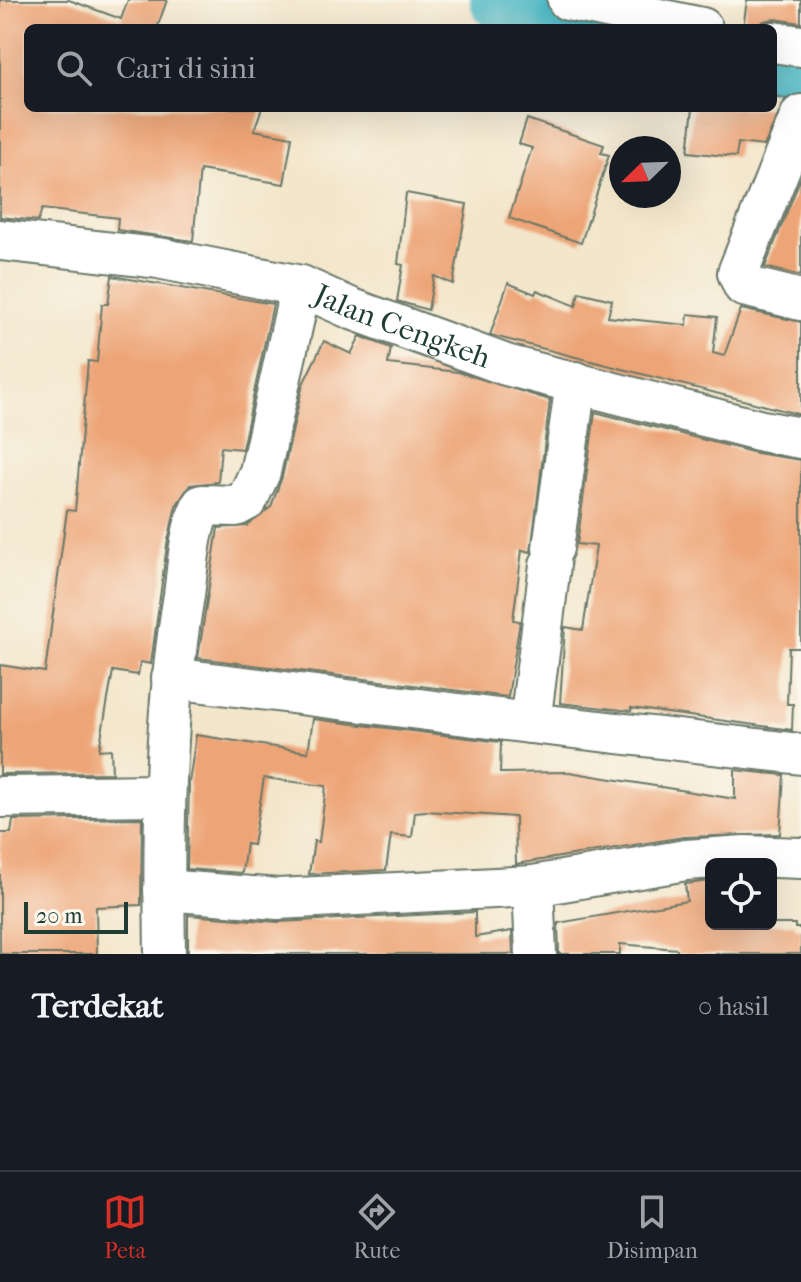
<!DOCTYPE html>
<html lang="id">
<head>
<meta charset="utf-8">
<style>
  :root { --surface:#171b24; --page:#242831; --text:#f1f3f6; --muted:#9ea1a6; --line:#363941; --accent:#d93025 }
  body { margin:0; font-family:"IM FELL French Canon",serif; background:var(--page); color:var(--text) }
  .controls { position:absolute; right:24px; bottom:24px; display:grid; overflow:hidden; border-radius:12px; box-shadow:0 8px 32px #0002 }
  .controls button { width:72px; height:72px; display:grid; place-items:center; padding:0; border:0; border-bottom:2px solid var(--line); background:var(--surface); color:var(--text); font:40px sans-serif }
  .compass { position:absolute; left:609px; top:136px; width:72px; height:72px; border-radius:50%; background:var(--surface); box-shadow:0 8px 32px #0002; rotate:247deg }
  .scale { position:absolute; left:24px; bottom:20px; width:104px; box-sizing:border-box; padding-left:8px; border:4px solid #1f3d34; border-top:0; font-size:22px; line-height:28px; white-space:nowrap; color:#1f3d34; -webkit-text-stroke:6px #fbf7ec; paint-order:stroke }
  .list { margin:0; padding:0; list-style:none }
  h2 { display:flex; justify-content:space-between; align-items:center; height:104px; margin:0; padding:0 32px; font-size:34px }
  h2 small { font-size:26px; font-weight:400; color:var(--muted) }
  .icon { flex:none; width:44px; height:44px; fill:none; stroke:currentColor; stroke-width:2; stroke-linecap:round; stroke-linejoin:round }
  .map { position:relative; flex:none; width:801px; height:954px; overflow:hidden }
  .search { position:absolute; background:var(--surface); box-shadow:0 8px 32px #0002; left:24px; right:24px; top:24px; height:88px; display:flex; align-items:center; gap:20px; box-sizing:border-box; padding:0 28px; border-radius:12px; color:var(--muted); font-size:30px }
  .sheet { height:216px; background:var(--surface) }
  nav { display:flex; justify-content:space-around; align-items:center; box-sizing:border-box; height:112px; border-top:2px solid var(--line); background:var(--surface); font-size:22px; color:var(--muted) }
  nav a { display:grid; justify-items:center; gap:4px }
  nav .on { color:var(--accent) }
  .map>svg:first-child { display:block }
</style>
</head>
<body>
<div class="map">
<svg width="801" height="954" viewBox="0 0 801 954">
  <rect width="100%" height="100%" fill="#fbf7ec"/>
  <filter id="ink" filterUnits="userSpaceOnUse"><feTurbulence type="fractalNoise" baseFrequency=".0125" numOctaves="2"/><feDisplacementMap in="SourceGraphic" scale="16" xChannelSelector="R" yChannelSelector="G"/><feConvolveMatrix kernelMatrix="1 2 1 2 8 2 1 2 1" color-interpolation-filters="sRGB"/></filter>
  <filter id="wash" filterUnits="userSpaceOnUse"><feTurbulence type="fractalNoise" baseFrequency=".006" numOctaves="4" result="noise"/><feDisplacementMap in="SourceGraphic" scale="32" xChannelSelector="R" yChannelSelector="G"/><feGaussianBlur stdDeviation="1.8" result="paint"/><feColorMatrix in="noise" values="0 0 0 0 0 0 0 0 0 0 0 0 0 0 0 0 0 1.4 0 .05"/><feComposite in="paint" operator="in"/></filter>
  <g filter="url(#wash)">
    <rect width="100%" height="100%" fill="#f3e6cb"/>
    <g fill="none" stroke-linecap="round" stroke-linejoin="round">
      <!-- river -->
      <g stroke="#48b6c3" stroke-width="62">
        <path d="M 501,0 L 590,28"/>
        <path d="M 773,60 L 801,68"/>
      </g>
    </g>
    <g id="blocks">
      <!-- building -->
      <g fill="#eda476">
        <path d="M 0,0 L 69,0 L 121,19 L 128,0 L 167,0 L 157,28 L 28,28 L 28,108 L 262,108 L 254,130 L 292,137 L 284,184 L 200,170 L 193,241 L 117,230 L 118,218 L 42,209 L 38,221 L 0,217 Z"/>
        <path d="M 747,0 L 801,0 L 801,23 L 775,19 L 764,21 L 755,28 L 743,28 Z"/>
        <path d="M 773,96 L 786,98 L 764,146 L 738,143 L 736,157 L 688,152 L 693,108 L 773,108 Z"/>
        <path d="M 527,119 L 604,145 L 601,153 L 609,155 L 581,243 L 509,218 L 532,148 L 519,144 Z"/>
        <path d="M 801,177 L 801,276 L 765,267 Z"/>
        <path d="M 406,193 L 467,204 L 453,284 L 434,276 L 428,310 L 397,301 L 403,265 L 398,264 Z"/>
        <path d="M 112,276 L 273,304 L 242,449 L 221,447 L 218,482 L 190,485 L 176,506 L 167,545 L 151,664 L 140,662 L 138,675 L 113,671 L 99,750 L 111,749 L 112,773 L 0,774 L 0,665 L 45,672 L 67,510 L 75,511 L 88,361 L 97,362 L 102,304 L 108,304 Z"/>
        <path d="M 508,283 L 535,294 L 537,290 L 576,306 L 579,292 L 612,300 L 608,317 L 687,325 L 688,314 L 717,317 L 713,353 L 724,356 L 741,309 L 801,322 L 801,415 L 490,335 Z"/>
        <path d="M 360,336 L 391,348 L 388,364 L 458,372 L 550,400 L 531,552 L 522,550 L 513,620 L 520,621 L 508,697 L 198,658 L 218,528 L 247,526 L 271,507 L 282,477 L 303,384 L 324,341 L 351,354 Z"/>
        <path d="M 595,412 L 756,453 L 801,460 L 801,648 L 789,648 L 787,704 L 793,704 L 792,730 L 631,708 L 631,711 L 560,703 L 565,627 L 583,630 L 596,546 L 577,544 Z"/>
        <path d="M 313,719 L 501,742 L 500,773 L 569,772 L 735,799 L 735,770 L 784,775 L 780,834 L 684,837 L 516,864 L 515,817 L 426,811 L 415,812 L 412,837 L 391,835 L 386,870 L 309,874 L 314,841 L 319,842 L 326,786 L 264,778 L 253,845 L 246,844 L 242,873 L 187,869 L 189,783 L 196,735 L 308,752 Z"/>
        <path d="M 142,818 L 141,905 L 96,907 L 97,954 L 0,954 L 0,833 L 11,833 L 13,820 Z"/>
        <path d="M 711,881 L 711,924 L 795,924 L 795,928 L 801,928 L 801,954 L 677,954 L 677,949 L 620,944 L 620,954 L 559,954 L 558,923 L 687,901 L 685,884 Z"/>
        <path d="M 475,912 L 475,937 L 512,931 L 513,954 L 188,954 L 188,915 L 279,922 Z"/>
      </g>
    </g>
  </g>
  <g filter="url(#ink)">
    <use href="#blocks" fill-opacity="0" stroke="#697869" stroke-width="2"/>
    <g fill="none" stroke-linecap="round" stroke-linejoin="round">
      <defs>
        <g id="minor">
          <path d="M 568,0 L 702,28"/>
          <path d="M 773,42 L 801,46"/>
          <path d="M 801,115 L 738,273 L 744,286 L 801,300"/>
          <path id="s1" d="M 0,240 L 158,258 L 301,286 L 352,309 L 506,365 L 762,431 L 801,438"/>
          <path d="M 553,548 L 576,382"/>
          <path d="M 550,565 L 530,723 L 801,754"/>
          <path d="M 172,678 L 530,723"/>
          <path d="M 0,797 L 164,795"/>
          <path d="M 533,886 L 536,954"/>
          <path d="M 164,890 L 278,899 L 533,886 L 686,860 L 745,856 L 801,858"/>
          <path d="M 165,954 C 163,833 164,714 184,595 C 188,566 189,531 202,505 L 236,506 L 247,500 L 260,472 L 301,286"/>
        </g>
      </defs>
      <!-- minor casing -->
      <use href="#minor" stroke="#697869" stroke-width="44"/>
      <!-- minor -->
      <use href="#minor" stroke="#fff" stroke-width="40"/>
    </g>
  </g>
  <g text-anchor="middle" stroke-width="8" stroke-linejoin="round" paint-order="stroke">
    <!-- street labels -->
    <g font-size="30" fill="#1f3d34" stroke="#fbf7ec">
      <text dy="10" stroke="none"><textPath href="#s1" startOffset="414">Jalan Cengkeh</textPath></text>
    </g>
  </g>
</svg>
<div class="controls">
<button><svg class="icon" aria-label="locate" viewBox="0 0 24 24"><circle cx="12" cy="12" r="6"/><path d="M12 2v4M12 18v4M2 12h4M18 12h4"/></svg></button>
</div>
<svg class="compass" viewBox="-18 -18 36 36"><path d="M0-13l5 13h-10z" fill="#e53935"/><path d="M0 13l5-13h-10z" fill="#9ea1a6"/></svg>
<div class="scale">20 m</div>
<div class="search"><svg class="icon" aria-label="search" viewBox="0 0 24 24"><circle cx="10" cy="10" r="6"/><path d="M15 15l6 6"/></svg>Cari di sini</div>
</div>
<section class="sheet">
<h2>Terdekat<small>0 hasil</small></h2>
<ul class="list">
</ul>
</section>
<nav>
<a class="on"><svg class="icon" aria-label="map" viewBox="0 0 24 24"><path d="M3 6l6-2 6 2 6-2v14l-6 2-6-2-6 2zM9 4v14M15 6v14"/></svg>Peta</a>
<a><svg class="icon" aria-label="directions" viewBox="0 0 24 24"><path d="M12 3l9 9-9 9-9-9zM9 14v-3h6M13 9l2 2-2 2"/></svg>Rute</a>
<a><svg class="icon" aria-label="saved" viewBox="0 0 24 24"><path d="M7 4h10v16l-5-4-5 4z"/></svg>Disimpan</a>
</nav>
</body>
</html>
